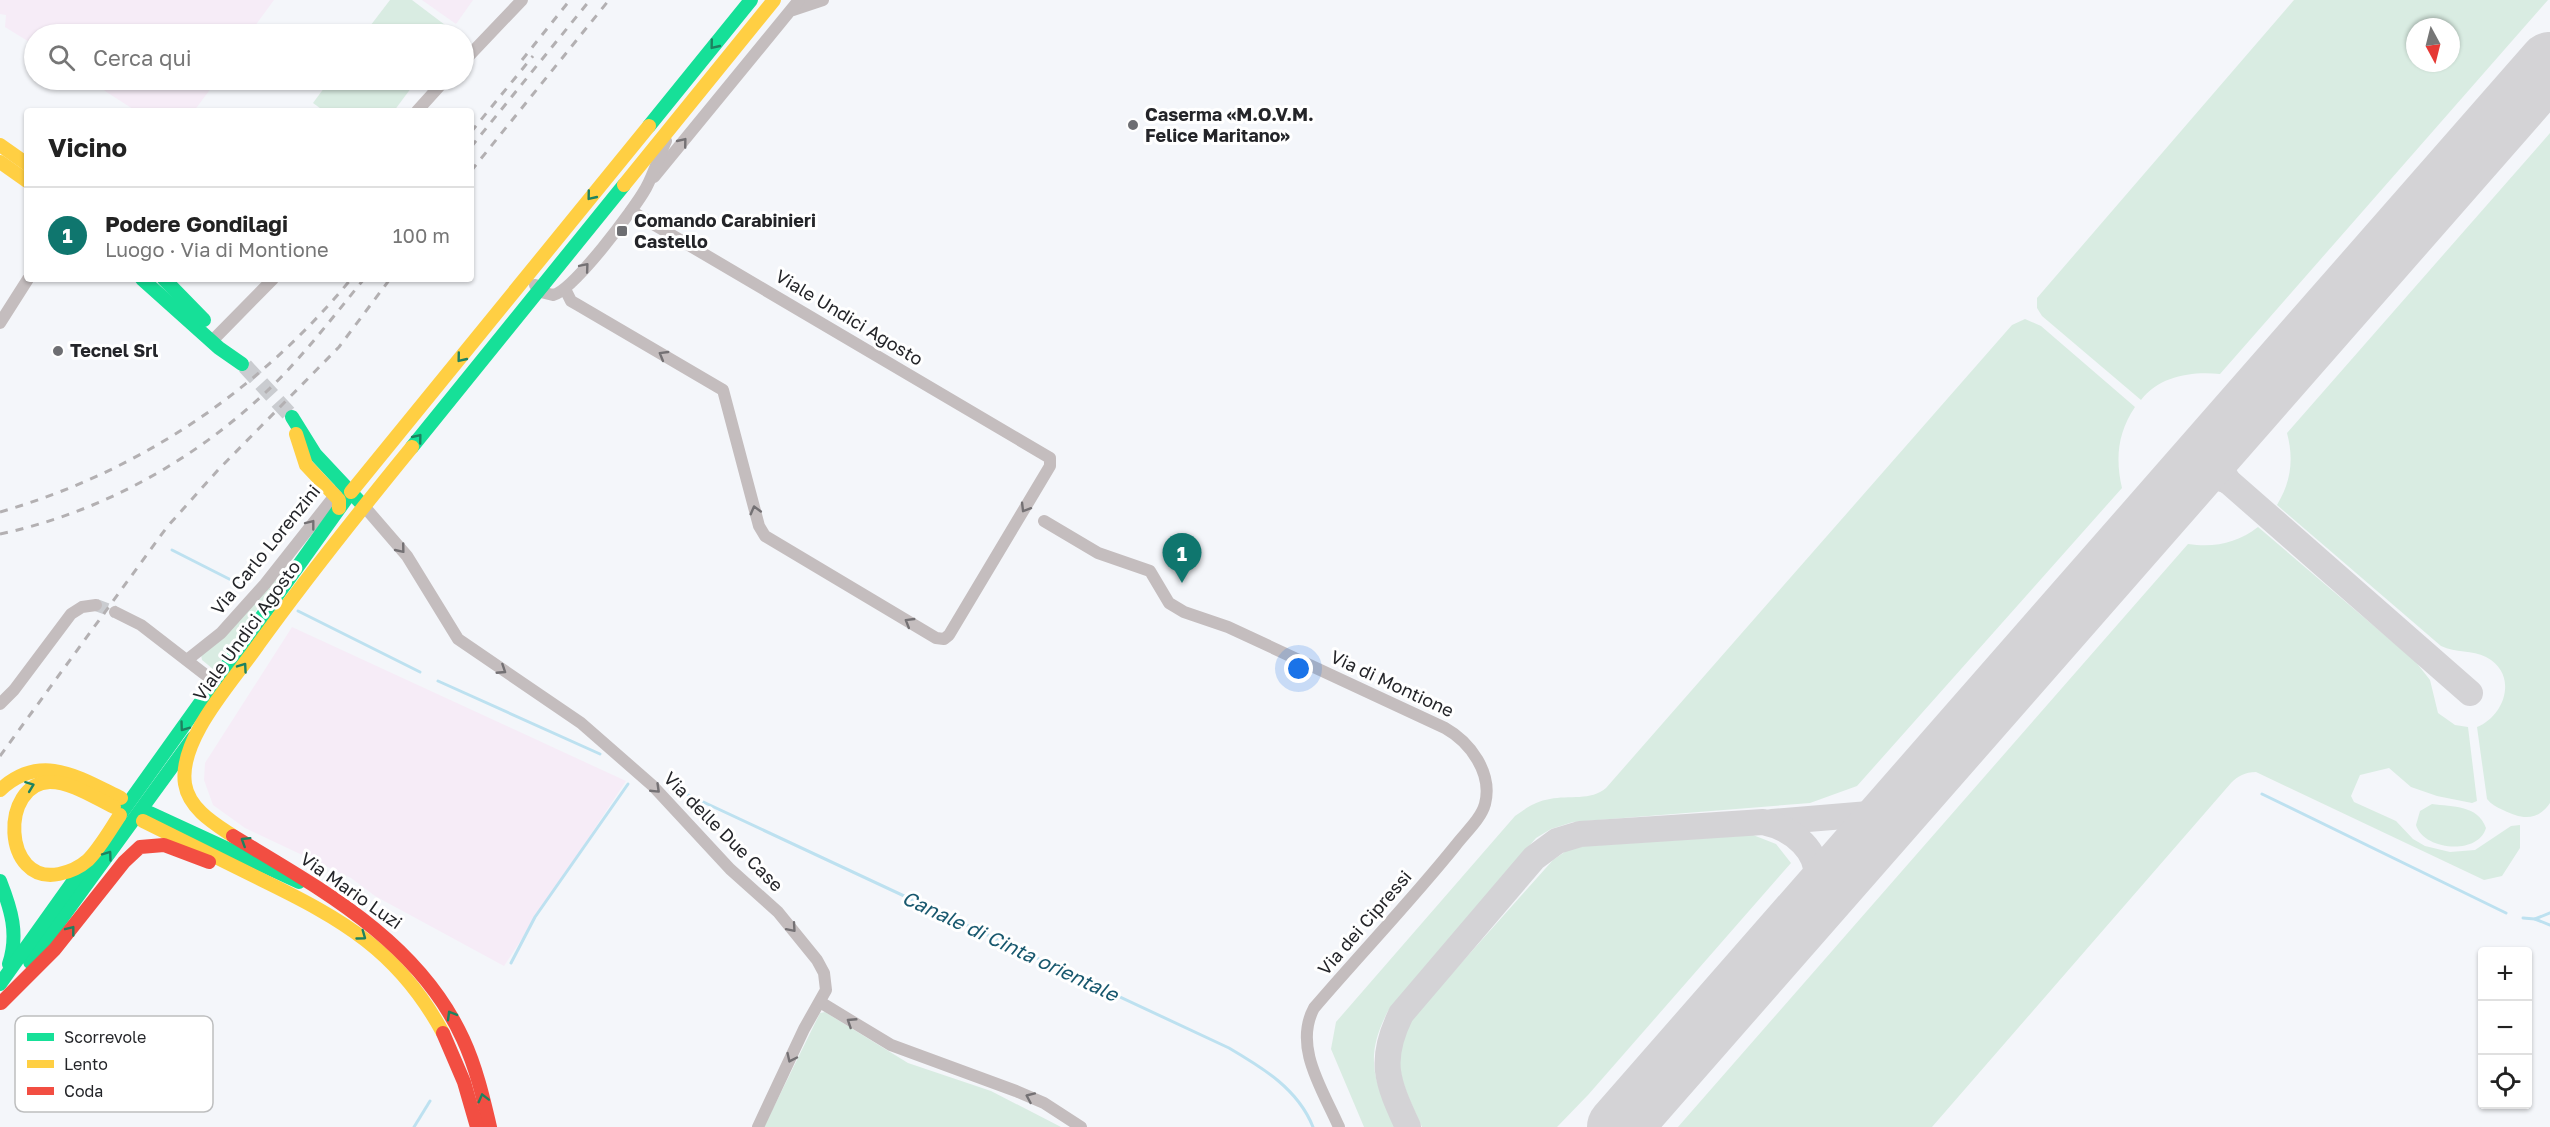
<!DOCTYPE html>
<html lang="it">
<head>
<meta charset="utf-8">
<style>
  :root { --surface:#fff; --page:#f2f2f2; --text:#222; --muted:#767676; --line:#e0e0e0; --accent:#0f766e }
  body { margin:0; font-family:"Golos Text",sans-serif; background:var(--page); color:var(--text) }
  .controls { position:absolute; right:18px; bottom:18px; display:grid; overflow:hidden; border-radius:6px; box-shadow:0 2px 4px #0004 }
  .controls button { width:54px; height:54px; display:grid; place-items:center; padding:0; border:0; border-bottom:2px solid var(--line); background:var(--surface); color:var(--text); font:30px sans-serif }
  .compass { position:absolute; left:2406px; top:18px; width:54px; height:54px; border-radius:50%; background:var(--surface); box-shadow:0 2px 4px #0004; rotate:173deg }
  .you { position:absolute; left:1299px; top:669px; width:21px; height:21px; margin:-15px; border:4px solid #fff; border-radius:50%; background:#1a73e8; box-shadow:0 0 0 9px #1a73e833 }
  .badge { display:grid; place-items:center; width:39px; height:39px; border-radius:50%; background:var(--accent); color:#fff; font-size:20px; font-weight:700 }
  .pin { position:absolute; translate:-50% -50px; filter:drop-shadow(0 2px 3px #0008) }
  .pin::after { content:''; position:absolute; top:32px; width:21px; height:18px; background:inherit; clip-path:polygon(0 0,100% 0,50% 100%) }
  .list { margin:0; padding:0; list-style:none }
  h2 { display:flex; justify-content:space-between; align-items:center; height:78px; margin:0; padding:0 24px; font-size:26px }
  h2 small { font-size:20px; font-weight:400; color:var(--muted) }
  .list li { display:grid; grid-template-columns:39px 1fr auto; gap:18px; align-items:center; box-sizing:border-box; height:96px; padding:0 24px; border-top:2px solid var(--line) }
  .list b { display:block; font-size:22px; white-space:nowrap }
  .list p { margin:0; font-size:20px; white-space:nowrap; color:var(--muted) }
  .list em { font-size:20px; font-style:normal; color:var(--muted) }
  .icon { flex:none; width:33px; height:33px; fill:none; stroke:currentColor; stroke-width:2; stroke-linecap:round; stroke-linejoin:round }
  .map { position:relative; flex:none; width:2550px; height:1127px; overflow:hidden }
  .search { position:absolute; background:var(--surface); box-shadow:0 2px 4px #0004; left:24px; top:24px; width:450px; height:66px; display:flex; align-items:center; gap:15px; box-sizing:border-box; padding:0 21px; border-radius:33px; color:var(--muted); font-size:22px }
  .panel { position:absolute; background:var(--surface); box-shadow:0 2px 4px #0004; left:24px; top:108px; width:450px; height:174px; border-radius:6px }
  .map>svg:first-child { display:block }
</style>
</head>
<body>
<div class="map">
<svg width="2550" height="1127" viewBox="0 0 2550 1127">
  <rect width="100%" height="100%" fill="#f4f6fa"/>
  <!-- industrial -->
  <g fill="#f6ecf7">
    <path d="M 0,0 L 274,0 L 249,34 L 34,34 L 34,45 L 5,27 L 6,15 L 0,14 Z"/>
    <path d="M 422,0 L 473,0 L 456,24 Z"/>
    <path d="M 88,80 L 217,80 L 194,111 L 136,111 Z"/>
    <path d="M 292,627 L 626,781 L 504,966 L 375,896 L 351,878 L 245,828 L 213,805 L 204,780 L 205,763 Z"/>
  </g>
  <!-- green -->
  <g fill="#d9ece2" fill-rule="evenodd">
    <path d="M 390,0 L 412,0 L 453,31 L 450,34 L 364,34 Z"/>
    <path d="M 2294,0 L 2548,0 L 2220,374 C 2192,371 2159,376 2141,400 L 2042,316 L 2037,308 L 2037,298 ZM 2415,27 L 2451,27 L 2451,63 L 2415,63 Z"/>
    <path d="M 330,80 L 417,80 L 394,111 L 324,111 L 313,103 Z"/>
    <path d="M 2550,133 L 2550,803 C 2537,822 2521,819 2503,810 C 2496,807 2491,804 2487,799 L 2477,727 C 2505,716 2519,674 2486,657 C 2472,650 2456,653 2441,646 L 2277,505 C 2291,482 2294,459 2287,433 Z"/>
    <path d="M 2025,319 L 2041,326 L 2135,407 C 2118,432 2115,458 2122,488 L 1857,786 L 1810,803 L 1573,822 L 1551,829 L 1536,838 L 1388,1011 C 1363,1059 1375,1081 1395,1127 L 1364,1127 L 1331,1049 L 1336,1022 L 1515,816 C 1526,808 1536,801 1550,799 C 1569,795 1591,801 1606,788 L 2012,325 Z"/>
    <path d="M 335,499 L 215,669 L 213,669 L 202,660 L 201,655 Z"/>
    <path d="M 2258,527 L 2415,661 L 2430,680 L 2438,713 L 2455,725 L 2468,727 L 2477,801 L 2472,803 L 2437,796 L 2411,787 L 2389,768 L 2360,775 L 2351,796 L 2354,802 L 2396,821 L 2413,839 L 2425,846 L 2450,852 L 2475,850 L 2511,826 L 2520,825 L 2520,848 L 2502,876 L 2484,880 L 2256,772 C 2245,772 2238,776 2231,783 L 1932,1127 L 1678,1127 L 2188,544 C 2215,548 2237,543 2258,527 Z"/>
    <path d="M 2432,804 C 2453,807 2478,805 2486,828 C 2478,856 2423,850 2416,825 L 2420,811 Z"/>
    <path d="M 1753,835 L 1776,844 L 1791,863 L 1588,1095 L 1557,1127 L 1422,1127 C 1405,1089 1390,1065 1407,1024 L 1553,860 L 1572,847 Z"/>
    <path d="M 825,1012 L 908,1063 L 991,1091 L 1061,1127 L 764,1127 L 820,1013 Z"/>
  </g>
  <g fill="none" stroke-linecap="round" stroke-linejoin="round">
    <!-- stream -->
    <g stroke="#bde1f0" stroke-width="3">
      <path d="M 172,550 L 237,583"/>
      <path d="M 298,611 L 420,672"/>
      <path d="M 438,681 L 600,754"/>
      <path d="M 684,793 L 1229,1048 C 1263,1068 1298,1089 1313,1127"/>
      <path d="M 2262,794 L 2506,913"/>
      <path d="M 2523,918 L 2535,919 L 2550,925"/>
      <path d="M 2535,919 L 2550,913"/>
      <path d="M 511,963 L 535,917 L 628,784"/>
      <path d="M 414,1127 L 430,1101"/>
    </g>
    <!-- taxiway -->
    <g stroke="#d4d3d6" stroke-width="26">
      <path d="M 2228,481 L 2470,693"/>
      <path d="M 2182,484 L 2208,474 L 2228,481 L 2219,465 L 2222,439"/>
      <path d="M 1772,822 L 1869,814 L 1896,802 L 1930,772"/>
      <path d="M 1408,1127 C 1387,1081 1378,1061 1401,1014 L 1534,858 L 1557,841 L 1580,834 L 1763,822 C 1792,828 1822,851 1816,885 C 1815,893 1812,901 1810,909"/>
    </g>
    <!-- runway -->
    <path stroke="#d4d3d6" stroke-width="64" d="M 1619,1127 L 2550,64"/>
    <!-- street-tunnel -->
    <path stroke="#caccd0" stroke-width="12" stroke-dasharray="12 6" stroke-linecap="butt" d="M 96,605 L 115,612"/>
    <!-- secondary-tunnel -->
    <path stroke="#caccd0" stroke-width="16" stroke-dasharray="16 8" stroke-linecap="butt" d="M 245,366 L 292,417"/>
    <!-- street -->
    <g stroke="#c4bdbe" stroke-width="12">
      <path d="M 793,10 L 823,0"/>
      <path d="M 464,61 L 522,0"/>
      <path d="M 417,111 L 445,80"/>
      <path d="M 654,177 L 799,0"/>
      <path d="M 535,285 L 541,292 L 553,295 C 573,291 635,208 646,188 C 654,173 659,156 666,141"/>
      <path d="M 565,289 L 571,301 L 578,305 L 723,390 L 759,526 L 765,536 L 936,638 L 944,639 L 949,635 L 1050,466 L 1050,458 L 631,211"/>
      <path d="M 0,323 L 28,279"/>
      <path d="M 212,341 L 273,279"/>
      <path d="M 363,505 L 407,556 L 458,639 L 581,723 L 653,786 L 730,869 L 778,912 L 817,960 L 824,973 L 826,990 L 804,1029 L 758,1127"/>
      <path d="M 1044,521 L 1098,553 L 1150,571 L 1169,603 L 1184,612 L 1228,627 L 1445,728 C 1470,742 1493,773 1485,804 C 1481,819 1465,833 1456,845 C 1411,901 1361,953 1314,1008 C 1293,1047 1323,1090 1339,1127"/>
      <path d="M 115,612 L 141,625 L 216,683"/>
      <path d="M 187,660 L 221,633 L 265,584 L 340,489"/>
      <path d="M 0,704 L 14,690 L 71,614 L 82,607 L 96,605"/>
      <path d="M 820,1002 L 891,1045 L 1016,1091 L 1044,1103 L 1081,1127"/>
    </g>
    <!-- fast -->
    <g stroke="#16e098" stroke-width="14">
      <path d="M 649,126 L 751,0"/>
      <path d="M 142,279 L 219,348 L 242,364"/>
      <path d="M 164,279 L 204,320"/>
      <path d="M 292,417 L 315,454 L 360,502"/>
      <path d="M 412,447 L 624,185"/>
      <path d="M 150,813 L 299,882"/>
      <path d="M 120,815 L 351,492"/>
      <path d="M 0,881 C 11,909 19,934 9,964"/>
      <path d="M 30,962 L 193,738"/>
      <path d="M 0,984 L 87,862"/>
    </g>
    <!-- slow -->
    <g stroke="#ffcf43" stroke-width="14">
      <path d="M 0,145 L 27,164"/>
      <path d="M 0,162 L 27,181"/>
      <path d="M 624,185 L 774,0"/>
      <path d="M 296,434 L 306,465 L 339,500 L 339,508"/>
      <path d="M 351,492 L 649,126"/>
      <path d="M 0,790 C 41,752 78,777 121,798"/>
      <path d="M 114,807 C 95,798 72,782 50,782 C 0,783 2,885 59,874 C 69,872 80,867 88,860 C 100,848 110,830 120,815"/>
      <path d="M 143,821 C 183,841 222,860 262,880 C 342,919 399,951 443,1033"/>
      <path d="M 233,836 C 215,824 189,809 185,784 C 178,739 234,680 258,645 C 307,577 359,512 412,447"/>
    </g>
    <!-- jam -->
    <g stroke="#f24e42" stroke-width="14">
      <path d="M 233,836 C 322,890 418,941 463,1039 C 476,1067 483,1097 490,1127"/>
      <path d="M 1,1003 L 55,949 L 124,862 L 140,847 L 164,845 L 209,862"/>
      <path d="M 443,1033 L 464,1082 L 477,1127"/>
    </g>
    <!-- rail -->
    <g stroke="#b3b0b2" stroke-width="3" stroke-dasharray="8 8" stroke-linecap="butt">
      <path d="M 522,60 L 570,0"/>
      <path d="M 471,132 L 533,56"/>
      <path d="M 471,147 L 590,0"/>
      <path d="M 471,171 L 609,0"/>
      <path d="M 0,512 C 139,472 259,391 351,279"/>
      <path d="M 0,534 C 99,513 192,462 266,392 C 302,358 332,318 364,279"/>
      <path d="M 0,756 L 167,527 L 218,470 L 339,347 L 390,279"/>
    </g>
  </g>
  <!-- one-way arrows -->
  <defs><path id="oneway-chevron" d="M-2-3.5L2.5 0L-2 3.5" fill="none" stroke-width="1.6" stroke-linecap="round" stroke-linejoin="round" transform="scale(1.5)"/></defs>
  <g stroke="#1d8260">
    <use href="#oneway-chevron" transform="translate(714 45) rotate(129)"/>
    <use href="#oneway-chevron" transform="translate(591 196) rotate(129)"/>
    <use href="#oneway-chevron" transform="translate(461 358) rotate(129)"/>
    <use href="#oneway-chevron" transform="translate(418 438) rotate(-51)"/>
    <use href="#oneway-chevron" transform="translate(243 667) rotate(-55)"/>
    <use href="#oneway-chevron" transform="translate(184 727) rotate(126)"/>
    <use href="#oneway-chevron" transform="translate(30 786) rotate(-21)"/>
    <use href="#oneway-chevron" transform="translate(245 841) rotate(-148)"/>
    <use href="#oneway-chevron" transform="translate(108 855) rotate(-54)"/>
    <use href="#oneway-chevron" transform="translate(71 930) rotate(-52)"/>
    <use href="#oneway-chevron" transform="translate(362 936) rotate(36)"/>
    <use href="#oneway-chevron" transform="translate(451 1015) rotate(-120)"/>
    <use href="#oneway-chevron" transform="translate(483 1098) rotate(-104)"/>
  </g>
  <g stroke="#747174">
    <use href="#oneway-chevron" transform="translate(683 142) rotate(-51)"/>
    <use href="#oneway-chevron" transform="translate(585 267) rotate(-50)"/>
    <use href="#oneway-chevron" transform="translate(663 355) rotate(-150)"/>
    <use href="#oneway-chevron" transform="translate(1025 508) rotate(121)"/>
    <use href="#oneway-chevron" transform="translate(755 510) rotate(-105)"/>
    <use href="#oneway-chevron" transform="translate(311 524) rotate(-52)"/>
    <use href="#oneway-chevron" transform="translate(401 549) rotate(51)"/>
    <use href="#oneway-chevron" transform="translate(909 622) rotate(-149)"/>
    <use href="#oneway-chevron" transform="translate(502 670) rotate(33)"/>
    <use href="#oneway-chevron" transform="translate(656 789) rotate(44)"/>
    <use href="#oneway-chevron" transform="translate(792 928) rotate(49)"/>
    <use href="#oneway-chevron" transform="translate(851 1022) rotate(-147)"/>
    <use href="#oneway-chevron" transform="translate(791 1058) rotate(115)"/>
    <use href="#oneway-chevron" transform="translate(1030 1097) rotate(-156)"/>
  </g>
  <!-- markers -->
  <g fill="#6d6e72" stroke="#fff" stroke-width="2">
    <circle cx="1133" cy="125" r="6"/>
    <rect x="616" y="225" width="12" height="12" rx="3"/>
    <circle cx="58" cy="351" r="6"/>
  </g>
  <g text-anchor="middle" stroke-width="6" stroke-linejoin="round" paint-order="stroke">
    <!-- poi labels -->
    <g font-size="18" font-weight="bold" fill="#242529" stroke="#fff" text-anchor="start">
      <text x="1145" y="121">Caserma «M.O.V.M.<tspan x="1145" dy="21">Felice Maritano»</tspan></text>
      <text x="634" y="227">Comando Carabinieri<tspan x="634" dy="21">Castello</tspan></text>
      <text x="70" y="357">Tecnel Srl</text>
    </g>
    <!-- street labels -->
    <g font-size="18" fill="#242529" stroke="#fff">
      <text transform="translate(849 318) rotate(31)" y="6">Viale Undici Agosto</text>
      <text transform="translate(266 550) rotate(-51)" y="6">Via Carlo Lorenzini</text>
      <text transform="translate(247 631) rotate(-54)" y="6">Viale Undici Agosto</text>
      <text transform="translate(1392 684) rotate(25)" y="6">Via di Montione</text>
      <text transform="translate(723 832) rotate(45)" y="6">Via delle Due Case</text>
      <text transform="translate(351 891) rotate(35)" y="6">Via Mario Luzi</text>
      <text transform="translate(1365 923) rotate(-49)" y="6">Via dei Cipressi</text>
    </g>
    <!-- water labels -->
    <g font-size="20" font-style="italic" fill="#18586e" stroke="#fff">
      <text transform="translate(1010 946) rotate(25)" y="7">Canale di Cinta orientale</text>
    </g>
  </g>
  <!-- legend -->
  <rect x="15" y="1016" width="198" height="96" rx="9" fill="#fff" stroke="#bdbebf" stroke-width="1.5"/>
  <rect x="27" y="1033" width="27" height="8" fill="#16e098"/>
  <rect x="27" y="1060" width="27" height="8" fill="#ffcf43"/>
  <rect x="27" y="1087" width="27" height="8" fill="#f24e42"/>
  <g font-size="16" fill="#242529">
    <text x="64" y="1043">Scorrevole</text>
    <text x="64" y="1070">Lento</text>
    <text x="64" y="1097">Coda</text>
  </g>
</svg>
<div class="controls">
<button>+</button>
<button>−</button>
<button><svg class="icon" aria-label="locate" viewBox="0 0 24 24"><circle cx="12" cy="12" r="6"/><path d="M12 2v4M12 18v4M2 12h4M18 12h4"/></svg></button>
</div>
<svg class="compass" viewBox="-18 -18 36 36"><path d="M0-13l5 13h-10z" fill="#e53935"/><path d="M0 13l5-13h-10z" fill="#767676"/></svg>
<div class="you"></div>
<div class="pin badge" style="left:1182px;top:583px">1</div>
<div class="search"><svg class="icon" aria-label="search" viewBox="0 0 24 24"><circle cx="10" cy="10" r="6"/><path d="M15 15l6 6"/></svg>Cerca qui</div>
<section class="panel">
<h2>Vicino<small></small></h2>
<ul class="list">
<li><span class="badge">1</span><div><b>Podere Gondilagi</b><p>Luogo · Via di Montione</p></div><em>100 m</em></li>
</ul>
</section>
</div>
</body>
</html>
